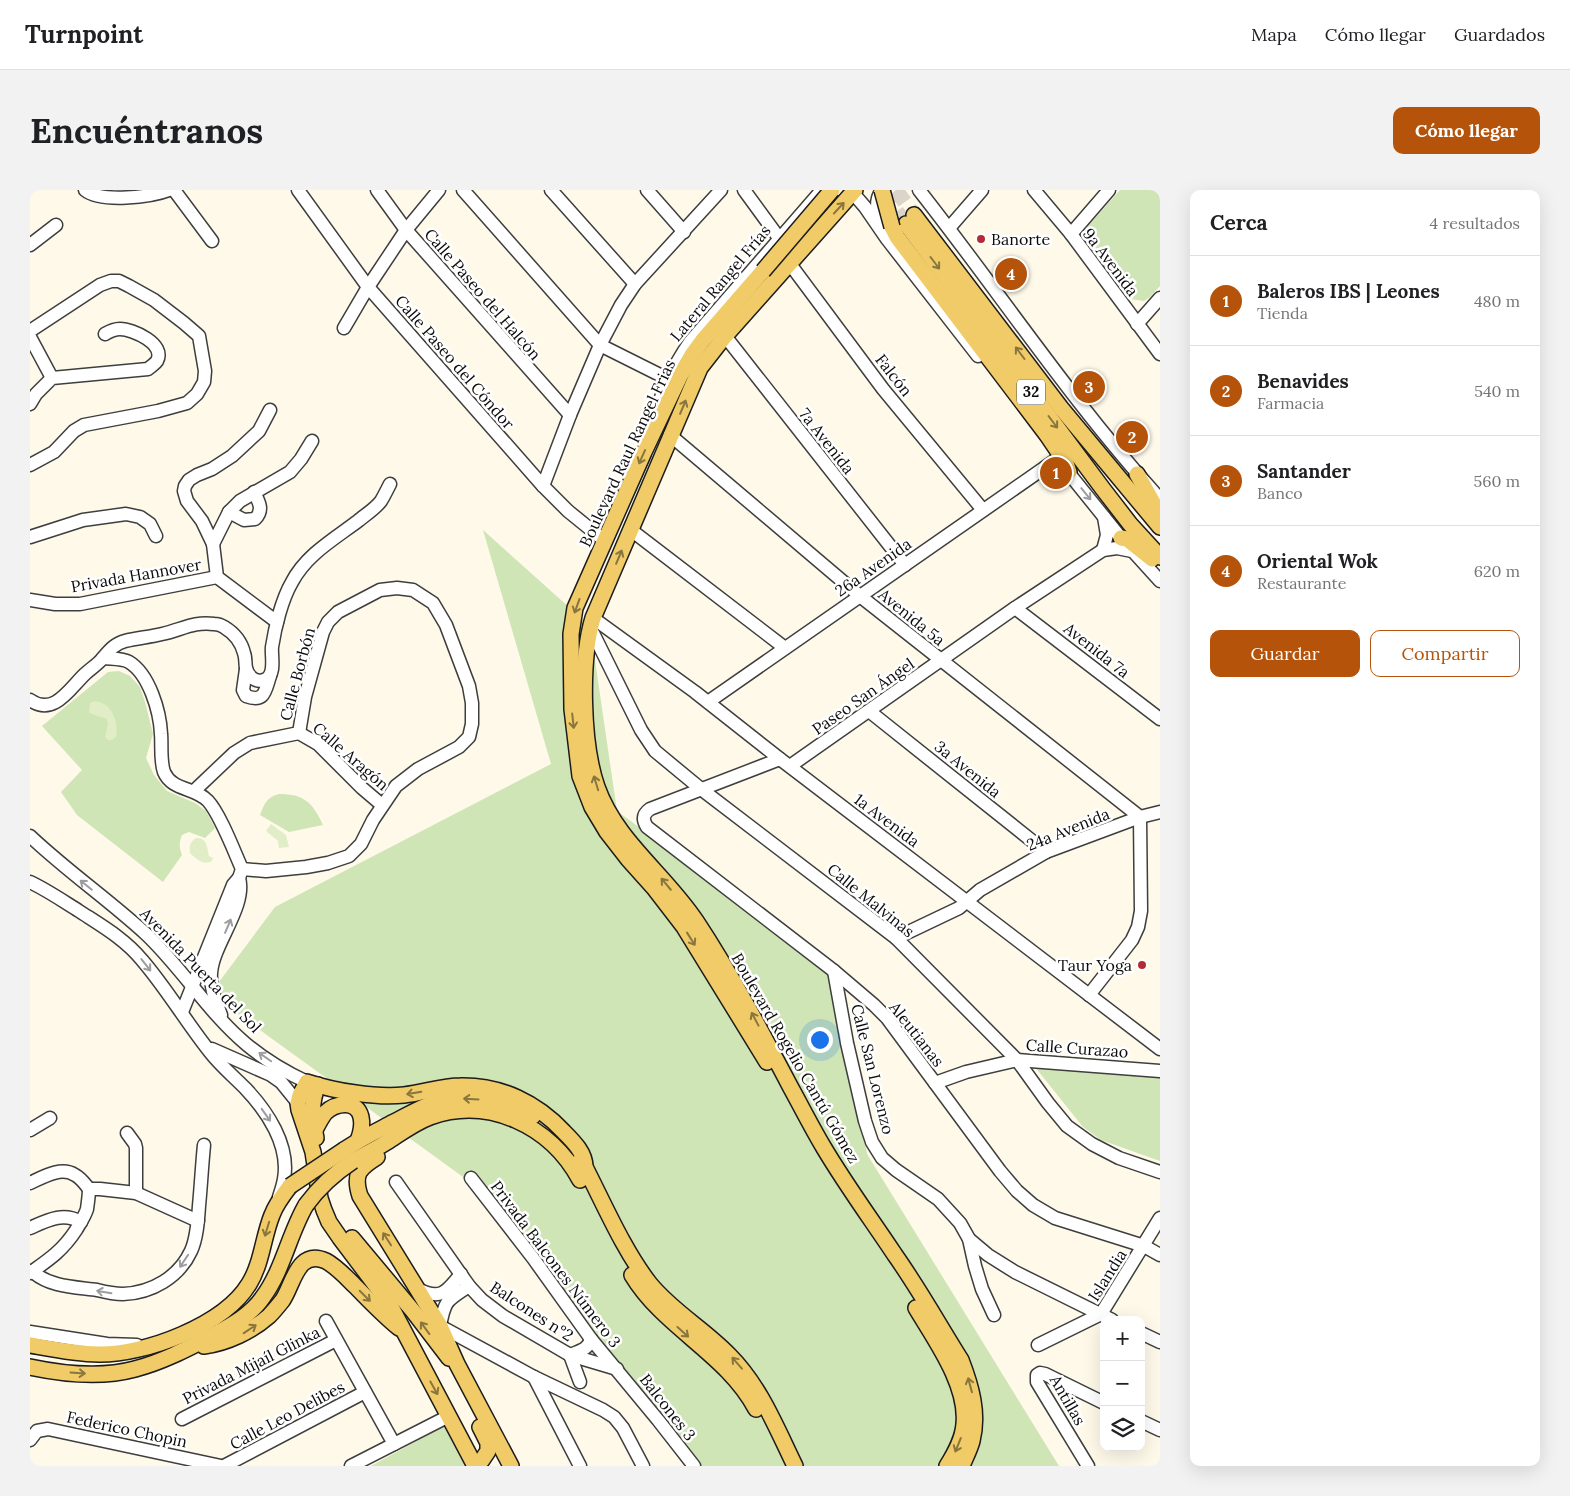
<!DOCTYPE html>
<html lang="es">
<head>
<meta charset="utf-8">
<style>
  :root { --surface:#fff; --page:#f2f2f2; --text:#202124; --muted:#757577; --line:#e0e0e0; --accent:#b45309 }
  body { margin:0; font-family:Lora,serif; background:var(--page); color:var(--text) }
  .controls { position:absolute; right:15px; bottom:15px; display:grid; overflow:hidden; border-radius:10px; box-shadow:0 5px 20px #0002 }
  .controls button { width:45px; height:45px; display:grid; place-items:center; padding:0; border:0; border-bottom:1px solid var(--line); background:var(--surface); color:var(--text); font:25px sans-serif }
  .you { position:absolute; left:789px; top:849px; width:18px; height:18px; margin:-12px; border:4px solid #fff; border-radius:50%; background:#1a73e8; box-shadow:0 0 0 8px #1a73e833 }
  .badge { display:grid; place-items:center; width:32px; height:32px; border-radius:50%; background:var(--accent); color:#fff; font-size:16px; font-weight:700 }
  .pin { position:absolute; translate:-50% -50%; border:2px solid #fff; box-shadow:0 1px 5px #0006 }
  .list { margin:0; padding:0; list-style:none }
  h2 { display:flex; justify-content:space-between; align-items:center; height:65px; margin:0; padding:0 20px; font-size:21px }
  h2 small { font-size:16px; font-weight:400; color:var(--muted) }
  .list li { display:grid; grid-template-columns:32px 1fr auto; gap:15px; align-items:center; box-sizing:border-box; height:90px; padding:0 20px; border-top:1px solid var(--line) }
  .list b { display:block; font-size:19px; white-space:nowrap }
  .list p { margin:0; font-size:16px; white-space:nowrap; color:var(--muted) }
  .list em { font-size:16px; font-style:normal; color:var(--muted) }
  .actions { display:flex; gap:10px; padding:15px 20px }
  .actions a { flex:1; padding:11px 0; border:1px solid var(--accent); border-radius:10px; text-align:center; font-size:18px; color:var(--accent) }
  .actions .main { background:var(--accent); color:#fff }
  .icon { flex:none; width:28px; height:28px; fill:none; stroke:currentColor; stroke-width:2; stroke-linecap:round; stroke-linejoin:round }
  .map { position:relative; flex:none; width:1130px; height:1276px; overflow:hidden; border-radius:10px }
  header { display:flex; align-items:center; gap:30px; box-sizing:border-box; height:70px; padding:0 25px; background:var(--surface); border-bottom:1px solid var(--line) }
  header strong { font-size:24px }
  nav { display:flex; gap:28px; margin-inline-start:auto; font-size:18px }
  .intro { display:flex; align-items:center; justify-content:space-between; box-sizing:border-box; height:120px; padding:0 30px }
  h1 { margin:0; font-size:35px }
  .button { padding:12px 22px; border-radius:10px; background:var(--accent); color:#fff; font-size:18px; font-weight:700 }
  main { display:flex; gap:30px; padding:0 30px }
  aside { flex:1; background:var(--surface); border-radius:10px; box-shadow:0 5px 20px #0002 }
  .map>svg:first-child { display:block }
</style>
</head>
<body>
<header>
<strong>Turnpoint</strong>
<nav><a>Mapa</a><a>Cómo llegar</a><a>Guardados</a></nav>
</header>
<div class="intro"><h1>Encuéntranos</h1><a class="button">Cómo llegar</a></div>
<main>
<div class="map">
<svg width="1130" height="1276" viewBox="0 0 1130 1276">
  <rect width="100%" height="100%" fill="#fef9e9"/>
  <!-- green -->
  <g fill="#d0e5b6">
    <path d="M 1090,0 L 1130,0 L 1130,96 L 1120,107 L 1114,111 L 1100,109 L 1056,51 L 1057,37 Z"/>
    <path d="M 453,340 L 560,436 L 587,621 L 808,783 L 837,964 L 1029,1276 L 669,1276 L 458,1005 L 180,804 L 245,717 L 521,574 Z"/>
    <path d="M 89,481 L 100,486 L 110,497 L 115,512 L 123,544 L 116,568 L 124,585 L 137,601 L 165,613 L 176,621 L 185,638 L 175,648 L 159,642 L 152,645 C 149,652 149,657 152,665 L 133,692 L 47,625 L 31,602 L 52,580 L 12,536 L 78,482 Z"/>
    <path d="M 249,604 C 274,604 282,612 293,635 L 259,642 L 230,625 C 234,614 237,607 249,604 Z"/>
    <path d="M 1020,875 L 1130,887 L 1130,971 L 1071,950 L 1053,937 L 1005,877 Z"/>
    <path d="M 418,1234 L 437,1276 L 341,1276 Z"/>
  </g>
  <!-- pitch -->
  <g fill="#e1edc7">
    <path d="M 64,511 C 82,512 89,532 86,547 L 82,550 L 78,550 L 75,547 L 78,534 L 77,529 L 59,523 L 60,513 Z"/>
    <path d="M 241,634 L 256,645 L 259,657 L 249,658 L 248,651 L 236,641 Z"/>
    <path d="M 166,648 C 177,648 177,656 179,666 L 183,668 L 182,671 C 174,676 166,669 160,663 C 159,656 160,652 166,648 Z"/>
  </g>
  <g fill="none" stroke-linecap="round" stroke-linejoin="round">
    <!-- major-tunnel -->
    <g stroke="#dad5c8" stroke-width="15" stroke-dasharray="15 8" stroke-linecap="butt">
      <path d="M 866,0 L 884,25"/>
      <path d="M 853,3 L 876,34"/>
    </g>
    <defs>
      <g id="minor">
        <path d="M 55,0 C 71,13 121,7 139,0"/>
        <path d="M 144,0 L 182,51"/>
        <path d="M 268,0 L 338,97 L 513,296 L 538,321 L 575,351"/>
        <path d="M 347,0 L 376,40 L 540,225"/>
        <path d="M 433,0 L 570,155 L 638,189"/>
        <path d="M 521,0 L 605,94"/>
        <path d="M 617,0 L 654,42"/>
        <path d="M 714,0 L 749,48"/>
        <path d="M 889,0 C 970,103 1042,212 1130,309"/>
        <path d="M 1004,0 L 1041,44 L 1130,164"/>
        <path d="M 823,3 L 835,17 L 857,49 L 948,166"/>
        <path d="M 852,35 C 847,23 844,11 852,0"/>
        <path d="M 919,38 L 952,0"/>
        <path d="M 1041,44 L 1079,0"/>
        <path d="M 0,55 L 26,35"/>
        <path d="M 754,66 L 853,199 L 953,320"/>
        <path d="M 1107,134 L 1130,108"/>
        <path d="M 314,138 L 338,97 L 376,40 L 409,0"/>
        <path d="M 0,141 L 70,95 L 81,91 L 89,91 L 99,96 L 124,110 L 154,133 L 169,146 L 175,181 L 174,192 L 167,204 L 157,213 L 128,221 L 54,235 L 44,241 L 24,262 L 0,275"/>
        <path d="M 695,146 L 875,375"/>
        <path d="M 0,147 L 22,188"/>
        <path d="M 0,214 L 6,204 L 22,188 L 118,179 C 121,176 125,174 127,171 C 136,154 103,139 90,139 C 84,139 80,141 75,144"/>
        <path d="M 240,220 L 229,241 L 202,266 L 182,279 L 167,285 L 159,290 L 155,296 L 154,301 L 157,311 L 172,331 L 183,354 L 187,387 L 247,432"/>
        <path d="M 626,225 C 632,199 645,174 660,152 L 792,0"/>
        <path d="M 640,245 L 830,406 L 1110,627"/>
        <path d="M 1033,276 L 1091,348 L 1130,391"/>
        <path d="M 513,296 L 540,225 L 570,155 L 591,115 L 605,94 L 691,0"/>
        <path d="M 199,322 L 214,330 L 225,329 C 234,320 229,312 224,302"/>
        <path d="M 601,340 L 755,458"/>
        <path d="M 0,347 L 53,330 L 96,324 L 110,327 L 120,334 L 126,346"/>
        <path d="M 183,354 L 199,322 L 210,311 L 260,282 L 271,269 L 282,251"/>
        <path d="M 1073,360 L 1077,345 L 1074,327"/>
        <path d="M 0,410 L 25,414 L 50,414 L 187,387"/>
        <path d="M 985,418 L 1130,529"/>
        <path d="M 563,428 L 665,502 L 750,569 L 1130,859"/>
        <path d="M 560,437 L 611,540 L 625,561 L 671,599 L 866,748 L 987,870 L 1018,913 L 1037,936 L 1062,954 L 1089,968 L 1130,982"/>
        <path d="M 73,468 C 81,469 92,468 99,472 C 119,484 130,521 131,544 C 132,555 130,571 134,582 C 142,601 165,597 178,611 C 190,624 204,661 212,679 L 209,688 L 203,695 L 152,822"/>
        <path d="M 216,479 L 213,500 L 216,506 C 235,513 235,501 240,486"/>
        <path d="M 0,510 C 24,527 40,498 55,484 C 60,479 67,475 72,469 C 79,461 84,454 95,451 C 107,448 120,447 132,444 C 151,440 164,431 184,434 C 187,434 191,435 194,437 C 204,443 211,451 214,463 C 216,468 215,473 216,478 C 218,487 227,494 236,489 C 246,484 241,466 242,457 C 245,437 252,409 262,392 C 276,365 304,349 328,331 C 335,325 345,319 351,311 C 354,306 357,300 360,294"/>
        <path d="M 678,512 L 1027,269"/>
        <path d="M 839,521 L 1016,662"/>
        <path d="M 269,543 L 288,554 L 332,598 L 352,615"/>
        <path d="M 750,569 L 620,619 C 613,624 612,629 617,637 L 804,781 L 844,815 L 857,828 L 970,981 L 987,1001 L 1003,1015 L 1025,1028 L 1114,1056 L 1130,1065"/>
        <path d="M 760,576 L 985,418 L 1073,360 L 1087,358 L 1102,361"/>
        <path d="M 164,601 L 204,563 L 220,553 L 269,543"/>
        <path d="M 0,646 C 37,681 79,710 116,744 C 152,778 178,822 216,854 C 234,869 255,882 277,892"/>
        <path d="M 212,679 L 236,681 L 276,677 L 298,673 L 319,666 L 331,654 L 343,630 L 366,596 L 388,579 L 429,557 L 439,547 L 442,534 L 442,513 L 439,496 L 416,435 L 403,413 L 383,400 L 367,398 L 350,400 L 308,422 L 298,432 L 293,442 L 275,507 L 269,543"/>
        <path d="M 0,692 C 17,700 33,711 49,721 C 72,736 95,749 112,770 C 137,799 156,832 180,862 C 190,875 203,886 215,898 C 237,921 260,955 254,989 C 253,995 251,1001 249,1007"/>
        <path d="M 866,748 L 929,718 L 950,700 L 1016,662 L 1110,627 L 1130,622"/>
        <path d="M 804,781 L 817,853 L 835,931 L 842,952 L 852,968 L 866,980 L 908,1009 L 930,1033 L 939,1049 L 958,1065 L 985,1082 L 1082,1130"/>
        <path d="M 1059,805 L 1102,750 L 1108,737 L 1111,721 L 1110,627"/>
        <path d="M 191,825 C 186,811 180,798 181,783 C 183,754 217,716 209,688"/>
        <path d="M 182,859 L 241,885 L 251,892 L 268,913"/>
        <path d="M 905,893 L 936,882 L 987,870 L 1130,881"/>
        <path d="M 0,940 L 20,928"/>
        <path d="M 97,943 L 105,954 L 106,958 L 106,1003"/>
        <path d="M 441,988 L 503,1068 L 561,1149 L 628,1230 L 664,1276"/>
        <path d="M 366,992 L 439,1096 L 452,1110 L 473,1126 L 540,1165 L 587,1179"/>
        <path d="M 0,993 C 13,987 31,976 45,985 C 51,988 55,994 59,999"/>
        <path d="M 59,999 L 70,999 L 106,1003 L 168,1031"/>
        <path d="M 0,1038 C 18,1030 33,1022 51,1032"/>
        <path d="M 939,1049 L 945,1076 L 952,1099 L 964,1125"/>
        <path d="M 2,1081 C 19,1097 45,1097 67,1100 C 75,1102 85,1104 93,1104 C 122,1103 149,1087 161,1061 C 167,1048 168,1030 169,1016 C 171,995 172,975 174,955"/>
        <path d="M 0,1083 C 20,1069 33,1060 46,1040 C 50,1033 55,1026 57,1019 C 58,1012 59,1005 59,999"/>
        <path d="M 439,1096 C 417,1111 415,1109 410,1136 L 504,1187 L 573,1220 L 584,1227 L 593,1238 L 613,1276"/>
        <path d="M 386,1098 C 410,1111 416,1103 431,1084"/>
        <path d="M 296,1131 L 364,1254"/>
        <path d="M 0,1142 L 77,1154 L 107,1155"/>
        <path d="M 1111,1143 L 1130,1152"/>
        <path d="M 1008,1155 L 1071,1124 L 1130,1028"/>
        <path d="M 504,1187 L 550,1276"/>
        <path d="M 550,1192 L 540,1165 C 549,1161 558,1160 561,1149"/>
        <path d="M 152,1229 L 306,1150"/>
        <path d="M 1111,1231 L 1130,1240"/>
        <path d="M 0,1250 L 7,1241 L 18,1239 L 191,1276"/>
        <path d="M 194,1276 L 335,1202"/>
        <path d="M 321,1276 L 419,1226"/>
        <path d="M 1058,1276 L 1007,1192 L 1007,1185 L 1010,1183 L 1015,1184 L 1074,1213"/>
      </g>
      <g id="major">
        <path d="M 825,0 L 695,146 L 670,178 L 563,428 C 550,471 552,554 567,597 C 586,651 635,684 666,731 C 701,784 731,841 761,898 C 772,918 782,938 794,958 C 816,995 841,1029 865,1065 C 889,1099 909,1135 931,1170 C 941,1196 949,1223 942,1251 C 940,1259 935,1268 932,1276"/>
        <path d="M 884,25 L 1031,218 L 1130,337"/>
        <path d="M 876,34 L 1073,299 L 1100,334 L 1130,367"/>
        <path d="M 862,37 L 867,47 L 1017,245 L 1036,273 L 1039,282"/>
        <path d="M 733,81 L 673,150 L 662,165 L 650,186 L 614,262 L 545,418 L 541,444 L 542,519 L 550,586 L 562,617 L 577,642 L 598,669 L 624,698 L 654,737 L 737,872"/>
        <path d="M 1107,284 L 1130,325"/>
        <path d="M 1091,348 L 1097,349 L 1122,369"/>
        <path d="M 285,940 C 288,934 291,928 295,923 C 305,913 327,909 331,927 C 333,935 331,943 328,951"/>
        <path d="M 286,948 C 282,930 280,913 288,895"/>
        <path d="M 314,960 C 330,949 347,941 364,932 C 376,926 387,919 399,915 C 433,901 471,911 503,926"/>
        <path d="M 347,967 C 329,978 323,984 330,1006 L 410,1136 L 427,1174 L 481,1276"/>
        <path d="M 323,971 C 334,965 346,959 357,952 C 371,943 384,933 400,927 C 459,906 521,936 550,990"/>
        <path d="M 550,971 L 555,977 C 574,1014 594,1061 620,1094 C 643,1122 674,1139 699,1165 C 730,1196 746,1237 765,1276"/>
        <path d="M 322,1048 L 383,1121 L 419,1168"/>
        <path d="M 602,1085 C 634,1138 697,1164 726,1219"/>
        <path d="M 886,1118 C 905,1150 938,1195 934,1234 C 933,1249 925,1263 917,1276"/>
        <path d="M 0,1155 C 22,1159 46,1164 68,1164 C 115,1165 194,1135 219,1094 C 232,1073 233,1047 242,1025 C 246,1014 253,1005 260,996"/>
        <path d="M 174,1156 C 197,1153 222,1141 239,1126 C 243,1122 248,1116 252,1111 C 263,1096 267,1058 296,1071 C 307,1077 316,1087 325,1096 C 339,1110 353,1125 369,1138"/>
        <path d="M 0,1177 C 33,1184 72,1188 105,1179 C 132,1172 157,1159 182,1146 C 200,1136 221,1125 233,1107 C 253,1080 259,1044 276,1015"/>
        <path d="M 445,1275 L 452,1270 L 458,1261 L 458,1253 L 450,1237"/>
        <path d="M 445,1276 L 359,1113 L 310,1048 L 299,1032 L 294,1020 L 290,1008 L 283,962 L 269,920 L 268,913 L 270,905 L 277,892 C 304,901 346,908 374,905 C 393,903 412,896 430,896 C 471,895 507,913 534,942 C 544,952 555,963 555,977"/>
      </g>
    </defs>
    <!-- minor casing -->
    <use href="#minor" stroke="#3e3e3e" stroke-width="15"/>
    <!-- major casing -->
    <use href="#major" stroke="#1c1c1c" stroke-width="18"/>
    <!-- minor -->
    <use href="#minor" stroke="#fff" stroke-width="12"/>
    <!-- major -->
    <use href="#major" stroke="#f0cb67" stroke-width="15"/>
    <defs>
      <g id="major-bridge">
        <path d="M 852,0 L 862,37"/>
        <path d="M 733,81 L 802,0"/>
        <path d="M 260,996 L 314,960"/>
        <path d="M 276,1015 C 289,997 305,983 323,971"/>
      </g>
    </defs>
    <!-- major-bridge casing -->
    <use href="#major-bridge" stroke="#1c1c1c" stroke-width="18" stroke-linecap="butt"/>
    <!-- major-bridge -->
    <use href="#major-bridge" stroke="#f0cb67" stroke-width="15"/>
  </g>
  <!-- one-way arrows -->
  <defs><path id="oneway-shaft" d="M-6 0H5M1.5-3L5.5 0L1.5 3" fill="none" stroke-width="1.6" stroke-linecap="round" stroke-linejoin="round" transform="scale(1.25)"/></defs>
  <g stroke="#89753e">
    <use href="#oneway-shaft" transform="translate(809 18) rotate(-47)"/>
    <use href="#oneway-shaft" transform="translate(905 73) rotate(53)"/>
    <use href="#oneway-shaft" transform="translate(990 163) rotate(-127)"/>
    <use href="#oneway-shaft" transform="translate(653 217) rotate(-67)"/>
    <use href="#oneway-shaft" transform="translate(1023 232) rotate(53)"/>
    <use href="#oneway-shaft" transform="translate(612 267) rotate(114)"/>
    <use href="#oneway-shaft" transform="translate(589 367) rotate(-67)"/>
    <use href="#oneway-shaft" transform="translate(547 416) rotate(110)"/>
    <use href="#oneway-shaft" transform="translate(543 531) rotate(84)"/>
    <use href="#oneway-shaft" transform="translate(566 593) rotate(-107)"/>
    <use href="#oneway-shaft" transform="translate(636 694) rotate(-130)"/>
    <use href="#oneway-shaft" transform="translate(661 749) rotate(58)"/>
    <use href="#oneway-shaft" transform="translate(725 829) rotate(-118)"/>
    <use href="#oneway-shaft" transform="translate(384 903) rotate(170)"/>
    <use href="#oneway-shaft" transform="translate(441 909) rotate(-177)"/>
    <use href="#oneway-shaft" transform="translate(237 1039) rotate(107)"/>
    <use href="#oneway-shaft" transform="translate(357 1049) rotate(-123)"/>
    <use href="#oneway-shaft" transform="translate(335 1106) rotate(45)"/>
    <use href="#oneway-shaft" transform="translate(395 1138) rotate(-126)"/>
    <use href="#oneway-shaft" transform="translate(220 1139) rotate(-34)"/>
    <use href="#oneway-shaft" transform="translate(653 1142) rotate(42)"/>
    <use href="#oneway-shaft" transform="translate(707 1173) rotate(-131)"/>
    <use href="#oneway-shaft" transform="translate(48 1183) rotate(4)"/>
    <use href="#oneway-shaft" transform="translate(940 1195) rotate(-105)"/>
    <use href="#oneway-shaft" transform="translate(404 1198) rotate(61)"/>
    <use href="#oneway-shaft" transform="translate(928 1255) rotate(112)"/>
  </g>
  <g stroke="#9d9d9d">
    <use href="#oneway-shaft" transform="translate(1056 304) rotate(51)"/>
    <use href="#oneway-shaft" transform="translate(56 695) rotate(-141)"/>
    <use href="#oneway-shaft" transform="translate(198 736) rotate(-67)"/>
    <use href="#oneway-shaft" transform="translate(116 775) rotate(52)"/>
    <use href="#oneway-shaft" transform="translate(235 867) rotate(-145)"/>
    <use href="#oneway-shaft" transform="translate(236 925) rotate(55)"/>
    <use href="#oneway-shaft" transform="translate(154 1071) rotate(124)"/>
    <use href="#oneway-shaft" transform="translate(74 1102) rotate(-171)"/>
  </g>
  <!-- markers -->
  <g fill="#b12c37" stroke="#fff" stroke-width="2">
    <circle cx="951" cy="49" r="5"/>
    <circle cx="1112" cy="775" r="5"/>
  </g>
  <g text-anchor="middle" stroke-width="5" stroke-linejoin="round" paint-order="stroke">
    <!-- shield labels -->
    <rect fill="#fff" stroke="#545454" stroke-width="1" x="987" y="189.5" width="28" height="25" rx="4"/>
    <g font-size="15" font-weight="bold" fill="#0b0b0b">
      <text x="1001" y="207">32</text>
    </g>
    <!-- poi labels -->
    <g font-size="16" fill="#0b0b0b" stroke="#fff" text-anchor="start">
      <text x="961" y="55">Banorte</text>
      <text x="1102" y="781" text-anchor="end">Taur Yoga</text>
    </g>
    <!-- street labels -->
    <g font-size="16" fill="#0b0b0b" stroke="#fff">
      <text transform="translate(1081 72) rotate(53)" y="6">9a Avenida</text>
      <text transform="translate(690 93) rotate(-50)" y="6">Lateral Rangel Frías</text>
      <text transform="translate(453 104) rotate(49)" y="6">Calle Paseo del Halcón</text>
      <text transform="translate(425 172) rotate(49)" y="6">Calle Paseo del Cóndor</text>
      <text transform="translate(864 185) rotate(52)" y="6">Falcón</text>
      <text transform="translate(797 251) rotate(52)" y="6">7a Avenida</text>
      <text transform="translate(597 263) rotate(-65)" y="6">Boulevard Raul Rangel Frias</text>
      <text transform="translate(843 377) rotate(-35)" y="6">26a Avenida</text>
      <text transform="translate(106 385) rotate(-10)" y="6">Privada Hannover</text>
      <text transform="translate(882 427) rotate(39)" y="6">Avenida 5a</text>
      <text transform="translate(1067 460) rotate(38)" y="6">Avenida 7a</text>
      <text transform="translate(267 484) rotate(-75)" y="6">Calle Borbón</text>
      <text transform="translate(833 506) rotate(-35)" y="6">Paseo San Ángel</text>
      <text transform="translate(321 566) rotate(41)" y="6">Calle Aragón</text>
      <text transform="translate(938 579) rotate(39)" y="6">3a Avenida</text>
      <text transform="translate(857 630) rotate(37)" y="6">1a Avenida</text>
      <text transform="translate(1038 639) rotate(-22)" y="6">24a Avenida</text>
      <text transform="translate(841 710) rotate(39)" y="6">Calle Malvinas</text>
      <text transform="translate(171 780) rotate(46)" y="6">Avenida Puerta del Sol</text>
      <text transform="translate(887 844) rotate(52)" y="6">Aleutianas</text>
      <text transform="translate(1047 858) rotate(4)" y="6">Calle Curazao</text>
      <text transform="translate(766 868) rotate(60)" y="6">Boulevard Rogelio Cantú Gómez</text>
      <text transform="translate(843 879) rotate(76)" y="6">Calle San Lorenzo</text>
      <text transform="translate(526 1074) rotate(53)" y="6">Privada Balcones Número 3</text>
      <text transform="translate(1077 1085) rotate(-58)" y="6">Islandia</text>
      <text transform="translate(502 1121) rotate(33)" y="6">Balcones n°2</text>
      <text transform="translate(221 1175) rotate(-27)" y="6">Privada Mijaíl Glinka</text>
      <text transform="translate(1038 1210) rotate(60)" y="6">Antillas</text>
      <text transform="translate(638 1217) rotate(52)" y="6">Balcones 3</text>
      <text transform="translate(257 1225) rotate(-28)" y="6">Calle Leo Delibes</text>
      <text transform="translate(97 1239) rotate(12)" y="6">Federico Chopin</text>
    </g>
  </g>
</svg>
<div class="controls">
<button>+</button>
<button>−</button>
<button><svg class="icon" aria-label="layers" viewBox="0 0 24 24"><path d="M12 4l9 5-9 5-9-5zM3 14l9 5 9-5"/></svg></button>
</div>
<div class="you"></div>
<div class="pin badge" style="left:1026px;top:283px">1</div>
<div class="pin badge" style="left:1102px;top:247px">2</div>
<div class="pin badge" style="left:1059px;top:197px">3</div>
<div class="pin badge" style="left:981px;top:84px">4</div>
</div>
<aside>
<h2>Cerca<small>4 resultados</small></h2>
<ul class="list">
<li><span class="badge">1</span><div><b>Baleros IBS | Leones</b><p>Tienda</p></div><em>480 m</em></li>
<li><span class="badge">2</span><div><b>Benavides</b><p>Farmacia</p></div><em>540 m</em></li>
<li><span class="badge">3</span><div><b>Santander</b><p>Banco</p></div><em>560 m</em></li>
<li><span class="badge">4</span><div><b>Oriental Wok</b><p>Restaurante</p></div><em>620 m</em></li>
</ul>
<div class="actions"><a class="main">Guardar</a><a>Compartir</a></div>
</aside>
</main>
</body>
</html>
